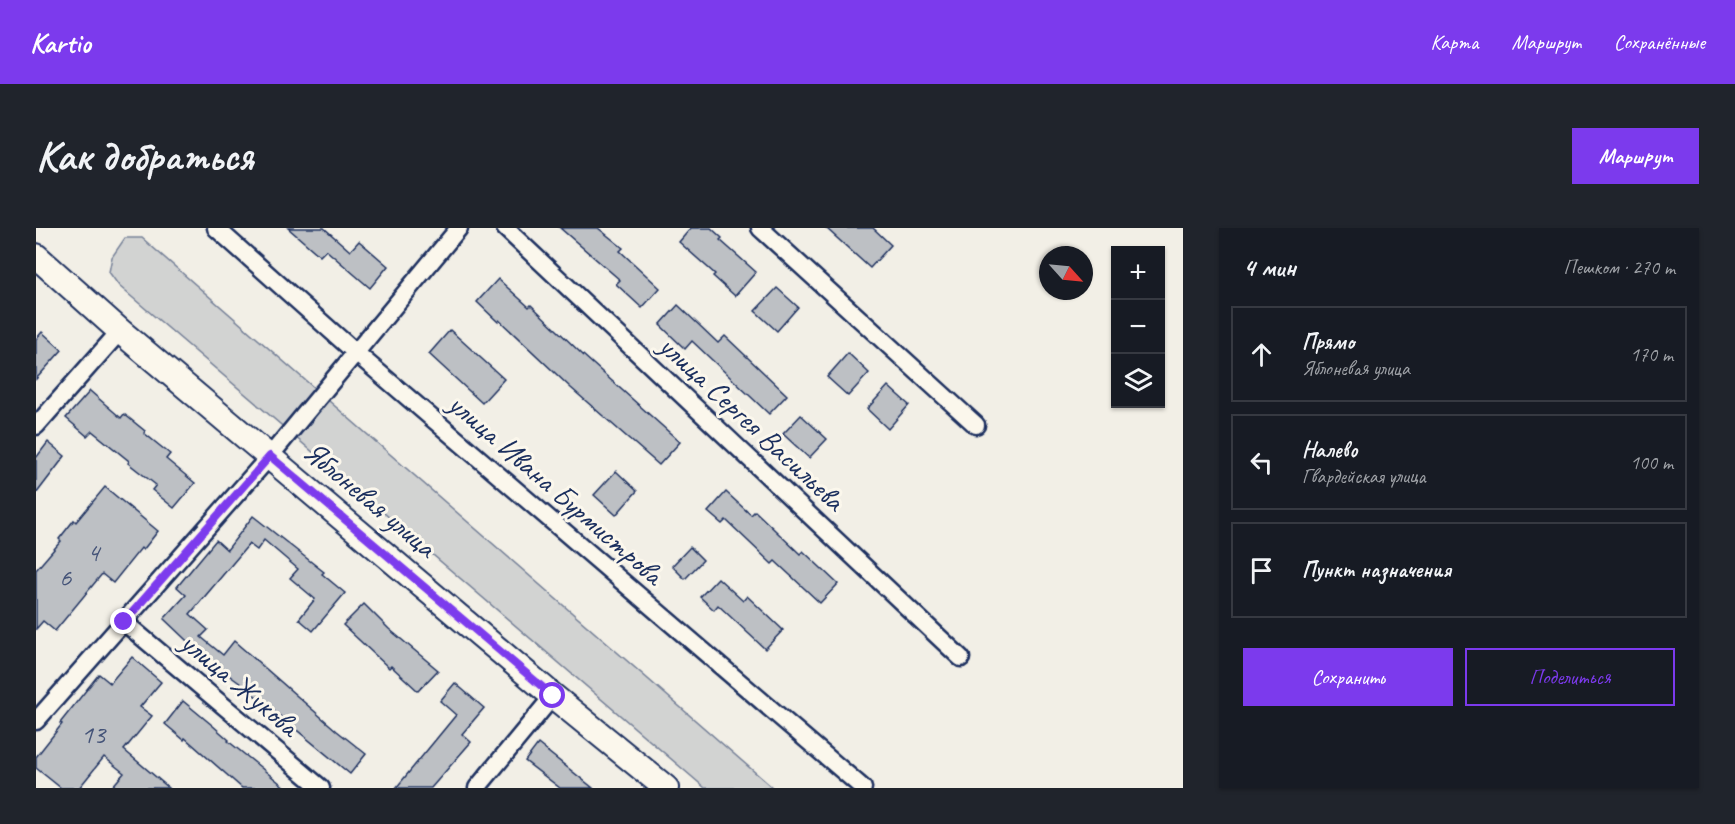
<!DOCTYPE html>
<html lang="ru">
<head>
<meta charset="utf-8">
<style>
  :root { --surface:#171b24; --page:#20242c; --text:#f1f3f6; --muted:#9ea1a6; --line:#363941; --accent:#7c3aed }
  body { margin:0; font-family:Caveat,sans-serif; background:var(--page); color:var(--text) }
  .controls { position:absolute; right:18px; top:18px; display:grid; overflow:hidden; border-radius:0px; box-shadow:0 2px 4px #0004 }
  .controls button { width:54px; height:54px; display:grid; place-items:center; padding:0; border:0; border-bottom:2px solid var(--line); background:var(--surface); color:var(--text); font:30px sans-serif }
  .compass { position:absolute; left:1003px; top:18px; width:54px; height:54px; border-radius:50%; background:var(--surface); box-shadow:0 2px 4px #0004; rotate:117deg }
  .stop { position:absolute; width:18px; height:18px; margin:-14px; border:4px solid #7c3aed; border-radius:50%; background:#fff }
  .stop.end { background:#7c3aed; border-color:#fff; box-shadow:0 2px 6px #0008 }
  .list { margin:0; padding:0; list-style:none }
  h2 { display:flex; justify-content:space-between; align-items:center; height:78px; margin:0; padding:0 24px; font-size:26px }
  h2 small { font-size:20px; font-weight:400; color:var(--muted) }
  .list li { display:grid; grid-template-columns:39px 1fr auto; gap:18px; align-items:center; box-sizing:border-box; height:96px; margin:0 12px 12px; padding:0 12px; border:2px solid var(--line); border-radius:0px }
  .list b { display:block; font-size:22px; white-space:nowrap }
  .list p { margin:0; font-size:20px; white-space:nowrap; color:var(--muted) }
  .list em { font-size:20px; font-style:normal; color:var(--muted) }
  .actions { display:flex; gap:12px; padding:18px 24px }
  .actions a { flex:1; padding:14px 0; border:2px solid var(--accent); border-radius:0px; text-align:center; font-size:21px; color:var(--accent) }
  .actions .main { background:var(--accent); color:#fff }
  .icon { flex:none; width:33px; height:33px; fill:none; stroke:currentColor; stroke-width:2; stroke-linecap:round; stroke-linejoin:round }
  .map { position:relative; flex:none; width:1147px; height:560px; overflow:hidden; border-radius:0px }
  header { display:flex; align-items:center; gap:36px; box-sizing:border-box; height:84px; padding:0 30px; background:var(--accent); color:#fff }
  header strong { font-size:28px }
  nav { display:flex; gap:33px; margin-inline-start:auto; font-size:21px }
  .intro { display:flex; align-items:center; justify-content:space-between; box-sizing:border-box; height:144px; padding:0 36px }
  h1 { margin:0; font-size:42px }
  .button { padding:15px 27px; border-radius:0px; background:var(--accent); color:#fff; font-size:21px; font-weight:700 }
  main { display:flex; gap:36px; padding:0 36px }
  aside { flex:1; background:var(--surface); border-radius:0px; box-shadow:0 2px 4px #0004 }
  .map>svg:first-child { display:block }
</style>
</head>
<body>
<header>
<strong>Kartio</strong>
<nav><a>Карта</a><a>Маршрут</a><a>Сохранённые</a></nav>
</header>
<div class="intro"><h1>Как добраться</h1><a class="button">Маршрут</a></div>
<main>
<div class="map">
<svg width="1147" height="560" viewBox="0 0 1147 560">
  <rect width="100%" height="100%" fill="#f2efe6"/>
  <filter id="ink" filterUnits="userSpaceOnUse"><feTurbulence type="fractalNoise" baseFrequency=".0167" numOctaves="2"/><feDisplacementMap in="SourceGraphic" scale="12" xChannelSelector="R" yChannelSelector="G"/><feConvolveMatrix kernelMatrix="1 2 1 2 8 2 1 2 1" color-interpolation-filters="sRGB"/></filter>
  <g filter="url(#ink)">
    <!-- green -->
    <path fill="#d2d3d2" stroke="#768198" stroke-width="1.5" d="M 89,10 L 106,10 L 737,560 L 669,560 L 83,58 L 73,44 L 76,29 Z"/>
    <!-- building -->
    <g fill="#bdc0c4" stroke="#1b2f5e" stroke-width="1.5">
      <path d="M 252,0 L 288,0 L 314,23 L 323,13 L 352,38 L 334,60 L 290,22 L 284,28 Z"/>
      <path d="M 524,0 L 562,0 L 587,20 L 584,23 L 624,60 L 606,80 L 580,56 L 584,52 Z"/>
      <path d="M 655,0 L 675,0 L 686,10 L 684,12 L 720,44 L 699,68 L 677,48 L 679,46 L 643,14 Z"/>
      <path d="M 790,0 L 837,0 L 855,17 L 834,40 Z"/>
      <path d="M 462,51 L 493,79 L 495,77 L 547,127 L 644,214 L 623,237 L 535,160 L 463,92 L 462,94 L 441,74 Z"/>
      <path d="M 741,60 L 762,79 L 741,103 L 719,83 Z"/>
      <path d="M 642,77 L 682,115 L 689,108 L 751,167 L 733,186 L 656,113 L 649,121 L 624,97 Z"/>
      <path d="M 414,102 L 468,151 L 446,175 L 393,126 Z"/>
      <path d="M 6,104 L 26,122 L 0,151 L 0,111 Z"/>
      <path d="M 812,125 L 833,145 L 812,168 L 791,149 Z"/>
      <path d="M 852,158 L 873,177 L 852,201 L 831,181 Z"/>
      <path d="M 54,163 L 85,190 L 88,186 L 109,203 L 108,205 L 134,226 L 130,231 L 159,255 L 138,280 L 116,262 L 120,257 L 92,235 L 93,233 L 56,203 L 51,208 L 30,190 Z"/>
      <path d="M 765,187 L 791,211 L 773,230 L 747,206 Z"/>
      <path d="M 12,214 L 29,228 L 0,266 L 0,230 Z"/>
      <path d="M 580,243 L 601,263 L 580,287 L 558,267 Z"/>
      <path d="M 69,259 L 122,303 L 107,322 L 105,320 L 77,355 L 66,346 L 19,403 L 7,393 L 0,401 L 0,342 L 25,313 L 23,311 L 38,292 L 40,294 Z"/>
      <path d="M 690,264 L 715,287 L 719,283 L 764,326 L 767,323 L 802,356 L 784,375 L 739,333 L 736,336 L 690,292 L 686,296 L 672,284 Z"/>
      <path d="M 217,288 L 288,344 L 286,346 L 309,365 L 277,403 L 263,391 L 279,371 L 254,350 L 262,341 L 228,312 L 221,322 L 213,316 L 154,386 L 172,402 L 165,409 L 187,427 L 198,413 L 301,503 L 330,526 L 314,546 L 205,456 L 169,430 L 128,391 L 150,367 L 141,359 L 180,312 L 191,322 Z"/>
      <path d="M 654,319 L 667,332 L 649,351 L 636,338 Z"/>
      <path d="M 682,350 L 707,373 L 711,368 L 747,402 L 729,421 L 682,377 L 678,382 L 664,369 Z"/>
      <path d="M 328,376 L 353,401 L 402,442 L 382,463 L 355,438 L 353,440 L 338,426 L 307,397 Z"/>
      <path d="M 96,429 L 125,454 L 104,479 L 116,488 L 88,522 L 133,560 L 75,560 L 88,545 L 68,529 L 43,560 L 25,560 L 0,540 L 0,529 L 26,496 L 24,495 L 63,446 L 74,455 Z"/>
      <path d="M 419,455 L 448,480 L 426,506 L 435,514 L 395,560 L 360,560 L 420,487 L 404,473 Z"/>
      <path d="M 147,473 L 176,497 L 193,512 L 192,513 L 250,560 L 206,560 L 149,510 L 148,512 L 129,496 Z"/>
      <path d="M 502,516 L 557,560 L 524,560 L 489,533 Z"/>
    </g>
    <g fill="none" stroke-linecap="round" stroke-linejoin="round">
      <defs>
        <g id="street">
          <path d="M 180,0 L 320,125 L 827,560"/>
          <path d="M 469,0 L 925,430"/>
          <path d="M 724,0 L 940,197"/>
          <path d="M 0,198 L 84,103"/>
          <path d="M 88,394 L 285,560"/>
          <path d="M 0,493 L 234,228 L 423,0"/>
          <path d="M 441,560 L 517,468"/>
        </g>
        <path id="secondary" d="M 0,28 L 84,103 L 517,468 L 630,560"/>
      </defs>
      <!-- street casing -->
      <use href="#street" stroke="#1b2f5e" stroke-width="21"/>
      <!-- secondary casing -->
      <use href="#secondary" stroke="#1b2f5e" stroke-width="28"/>
      <!-- street -->
      <use href="#street" stroke="#fbf7ec" stroke-width="16"/>
      <!-- secondary -->
      <use href="#secondary" stroke="#fbf7ec" stroke-width="24"/>
    </g>
  </g>
  <g fill="none" stroke-linecap="round" stroke-linejoin="round" filter="url(#ink)">
    <!-- route -->
    <path stroke="#7c3aed" stroke-width="8" d="M 88,394 L 234,228 L 517,468"/>
  </g>
  <g text-anchor="middle" stroke-width="6" stroke-linejoin="round" paint-order="stroke">
    <!-- number labels -->
    <g font-size="27" fill="#445378">
      <text x="57" y="333">4</text>
      <text x="29" y="358">6</text>
      <text x="57" y="515">13</text>
    </g>
    <!-- street labels -->
    <g font-size="30" fill="#1b2f5e" stroke="#fbf7ec">
      <text transform="translate(716 195) rotate(43)" y="10">улица Сергея Васильева</text>
      <text transform="translate(520 261) rotate(41)" y="10">улица Ивана Бурмистрова</text>
      <text transform="translate(334 271) rotate(40)" y="10">Яблоневая улица</text>
      <text transform="translate(204 456) rotate(40)" y="10">улица Жукова</text>
    </g>
  </g>
</svg>
<div class="controls">
<button>+</button>
<button>−</button>
<button><svg class="icon" aria-label="layers" viewBox="0 0 24 24"><path d="M12 4l9 5-9 5-9-5zM3 14l9 5 9-5"/></svg></button>
</div>
<svg class="compass" viewBox="-18 -18 36 36"><path d="M0-13l5 13h-10z" fill="#e53935"/><path d="M0 13l5-13h-10z" fill="#9ea1a6"/></svg>
<div class="stop" style="left:517px;top:468px"></div>
<div class="stop end" style="left:88px;top:394px"></div>
</div>
<aside>
<h2>4 мин<small>Пешком · 270 m</small></h2>
<ul class="list">
<li><svg class="icon" aria-label="ahead" viewBox="0 0 24 24"><path d="M12 20V5M6 11l6-6 6 6"/></svg><div><b>Прямо</b><p>Яблоневая улица</p></div><em>170 m</em></li>
<li><svg class="icon" aria-label="left" viewBox="0 0 24 24"><path d="M17 20v-9H6M10 6l-5 5 5 5"/></svg><div><b>Налево</b><p>Гвардейская улица</p></div><em>100 m</em></li>
<li><svg class="icon" aria-label="arrive" viewBox="0 0 24 24"><path d="M6 21V4h12l-3 4 3 4H6"/></svg><div><b>Пункт назначения</b></div></li>
</ul>
<div class="actions"><a class="main">Сохранить</a><a>Поделиться</a></div>
</aside>
</main>
</body>
</html>
